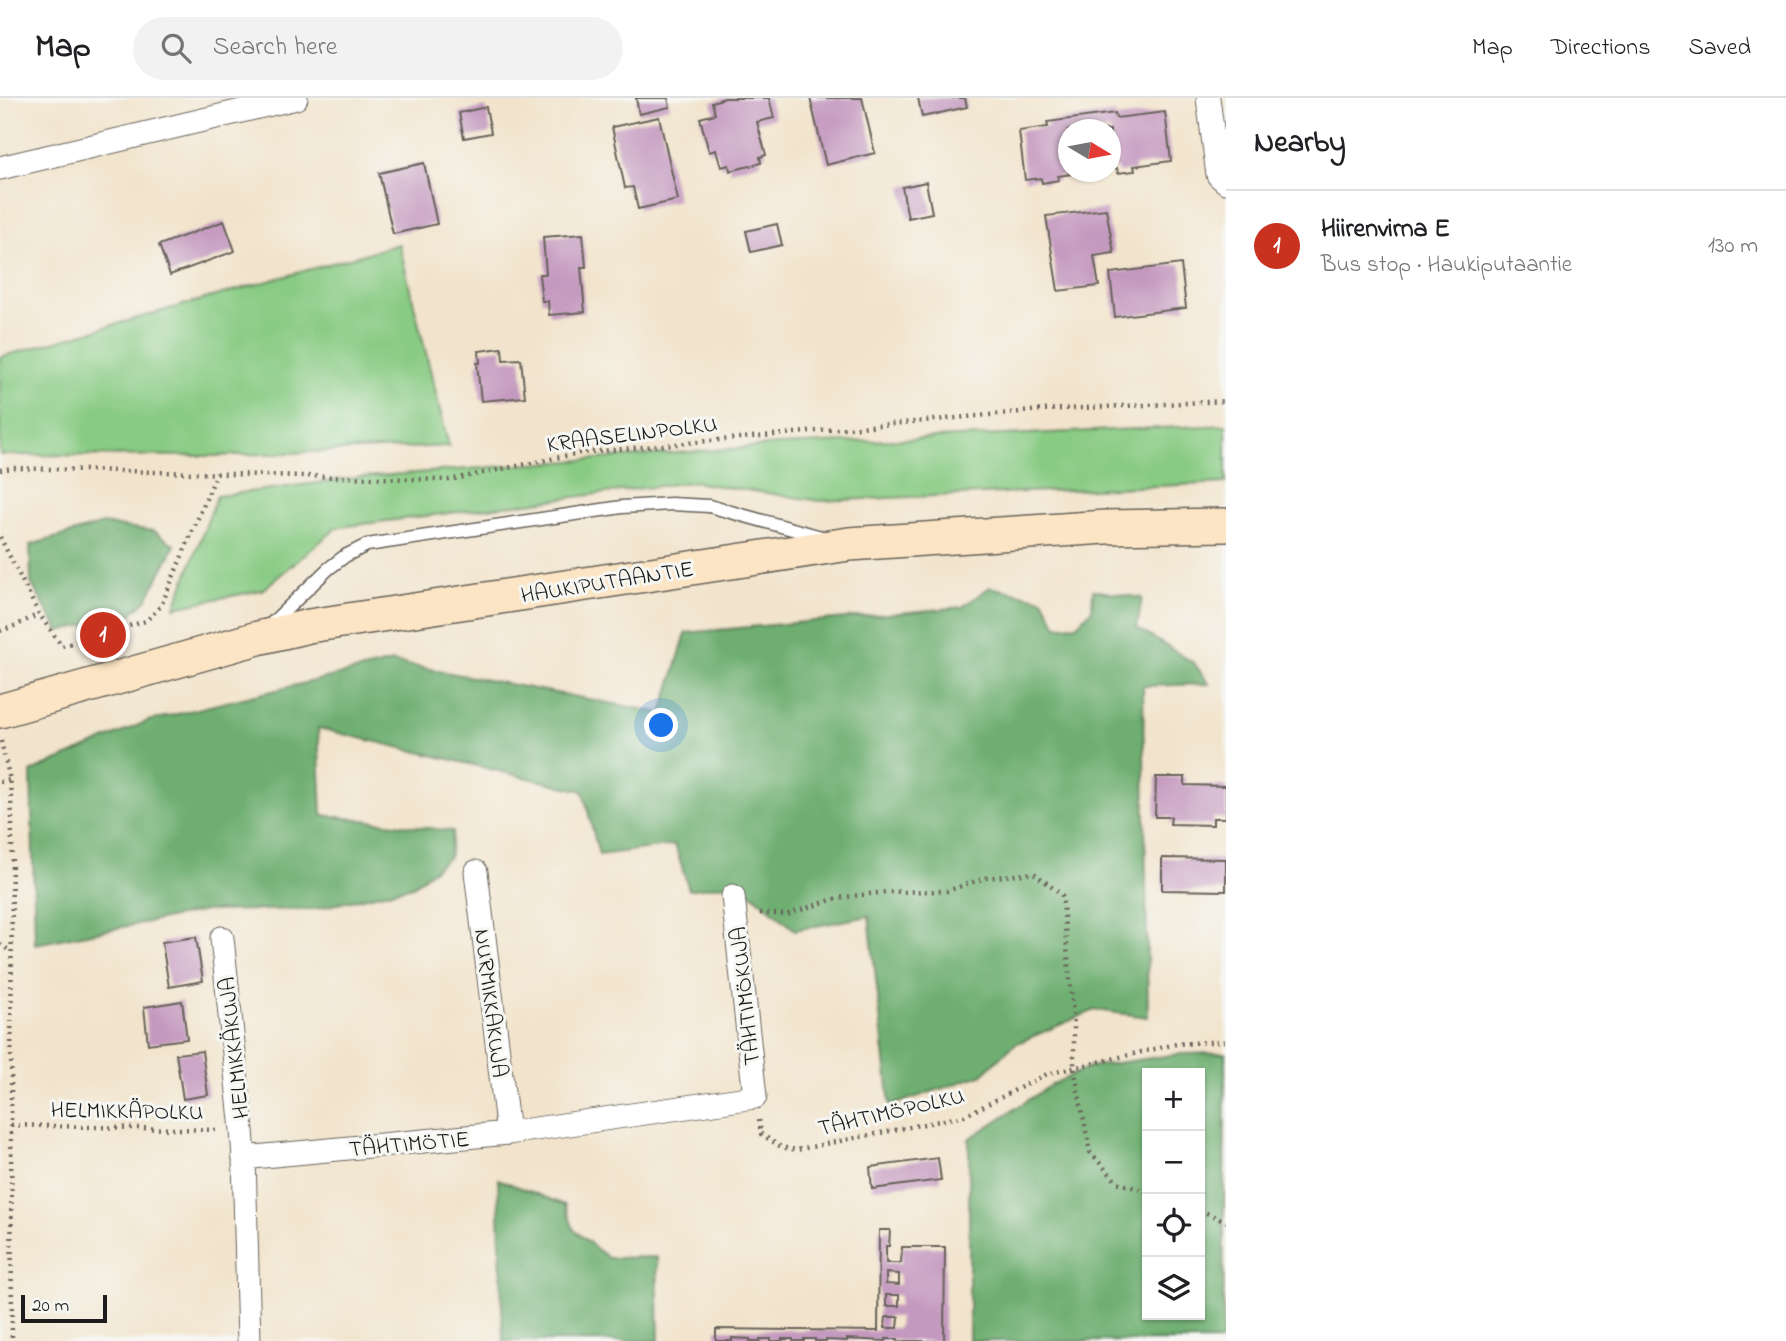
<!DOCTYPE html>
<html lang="en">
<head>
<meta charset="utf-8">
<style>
  :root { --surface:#fff; --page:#f2f2f2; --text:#202124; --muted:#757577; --line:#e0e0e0; --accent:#c8321e }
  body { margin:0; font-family:"Indie Flower",sans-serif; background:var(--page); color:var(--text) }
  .controls { position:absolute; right:21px; bottom:21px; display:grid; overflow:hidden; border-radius:0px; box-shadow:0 2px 5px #0004 }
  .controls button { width:63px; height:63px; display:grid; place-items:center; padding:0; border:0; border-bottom:2px solid var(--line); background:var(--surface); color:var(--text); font:35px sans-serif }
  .compass { position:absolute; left:1058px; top:21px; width:63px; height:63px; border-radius:50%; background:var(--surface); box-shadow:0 2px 5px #0004; rotate:100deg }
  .scale { position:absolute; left:21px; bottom:18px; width:86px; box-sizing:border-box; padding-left:7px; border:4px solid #1c1c1c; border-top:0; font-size:19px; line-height:24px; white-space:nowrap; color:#1c1c1c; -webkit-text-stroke:5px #f6f6f2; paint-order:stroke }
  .you { position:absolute; left:662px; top:628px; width:24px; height:24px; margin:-18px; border:5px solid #fff; border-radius:50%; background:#1a73e8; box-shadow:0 0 0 10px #1a73e833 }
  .badge { display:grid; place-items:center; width:46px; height:46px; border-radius:50%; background:var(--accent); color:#fff; font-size:23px; font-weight:700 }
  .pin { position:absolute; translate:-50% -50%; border:4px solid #fff; box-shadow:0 2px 7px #0006 }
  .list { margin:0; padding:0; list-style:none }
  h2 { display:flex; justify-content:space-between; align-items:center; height:91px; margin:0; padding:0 28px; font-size:30px }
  h2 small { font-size:23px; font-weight:400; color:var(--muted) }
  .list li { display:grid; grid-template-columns:46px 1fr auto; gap:21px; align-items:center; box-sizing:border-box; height:112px; padding:0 28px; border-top:2px solid var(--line) }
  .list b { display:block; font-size:26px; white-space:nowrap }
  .list p { margin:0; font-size:23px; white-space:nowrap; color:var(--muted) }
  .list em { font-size:23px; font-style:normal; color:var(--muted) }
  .icon { flex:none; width:38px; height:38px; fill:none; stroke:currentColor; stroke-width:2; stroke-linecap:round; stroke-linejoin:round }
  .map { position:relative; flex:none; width:1226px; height:1243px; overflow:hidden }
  header { display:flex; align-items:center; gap:42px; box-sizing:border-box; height:98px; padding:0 35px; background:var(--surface); border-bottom:2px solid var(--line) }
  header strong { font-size:33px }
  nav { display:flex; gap:38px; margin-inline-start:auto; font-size:24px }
  .search { width:490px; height:63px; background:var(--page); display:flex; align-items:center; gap:18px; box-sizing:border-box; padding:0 24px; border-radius:38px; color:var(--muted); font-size:26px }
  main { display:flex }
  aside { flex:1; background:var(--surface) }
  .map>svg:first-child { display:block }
</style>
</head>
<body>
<header>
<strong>Map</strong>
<div class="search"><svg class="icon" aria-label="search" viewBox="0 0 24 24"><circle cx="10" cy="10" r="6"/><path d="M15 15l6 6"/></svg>Search here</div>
<nav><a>Map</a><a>Directions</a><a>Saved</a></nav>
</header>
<main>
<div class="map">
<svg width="1226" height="1243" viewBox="0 0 1226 1243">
  <rect width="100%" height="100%" fill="#f6f6f2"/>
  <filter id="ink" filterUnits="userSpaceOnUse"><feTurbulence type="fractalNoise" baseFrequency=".0143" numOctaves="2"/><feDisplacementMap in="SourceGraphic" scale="14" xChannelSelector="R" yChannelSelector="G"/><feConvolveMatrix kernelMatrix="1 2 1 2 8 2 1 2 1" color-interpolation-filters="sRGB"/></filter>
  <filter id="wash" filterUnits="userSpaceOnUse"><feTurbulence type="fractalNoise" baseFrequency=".00686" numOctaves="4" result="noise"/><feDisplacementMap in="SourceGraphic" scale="28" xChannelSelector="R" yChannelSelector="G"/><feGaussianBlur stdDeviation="1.57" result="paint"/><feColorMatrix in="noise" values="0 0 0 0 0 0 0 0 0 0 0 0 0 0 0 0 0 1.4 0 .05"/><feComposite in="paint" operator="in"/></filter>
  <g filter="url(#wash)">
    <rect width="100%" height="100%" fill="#f2e4cc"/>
    <!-- green -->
    <g fill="#88cb83" stroke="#527450" stroke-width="2">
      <path d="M 399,146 L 449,348 L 216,358 L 0,357 L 0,259 Z"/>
      <path d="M 1226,327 L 1226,385 L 820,403 L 699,385 L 698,383 L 333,430 L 333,433 L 262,492 L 175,509 L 217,398 L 362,379 L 780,347 Z"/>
    </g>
    <!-- forest -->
    <g fill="#6eaf71" stroke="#456646" stroke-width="2" fill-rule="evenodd">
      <path d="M 103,426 L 154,433 L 175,447 L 147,501 L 130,517 L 59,533 L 31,485 L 30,447 Z"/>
      <path d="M 990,489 L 1043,501 L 1057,528 L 1076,527 L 1092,512 L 1093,492 L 1142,500 L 1137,530 L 1194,565 L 1209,586 L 1143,588 L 1148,919 L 1095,912 L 1015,946 L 981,977 L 890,1008 L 869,818 L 795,832 L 739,785 L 689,792 L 675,747 L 599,757 L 583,693 L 318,630 L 322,717 L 453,733 L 449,759 L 413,788 L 316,811 L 205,813 L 35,846 L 31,674 L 148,623 L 392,564 L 662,615 L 686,535 L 962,509 Z"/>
      <path d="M 1225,955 L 1223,1243 L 969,1243 L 969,1041 L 1051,987 L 1089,969 L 1179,956 ZM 1200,975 L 1200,1217 L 1147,1217 L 1147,975 Z"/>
      <path d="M 498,1081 L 565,1107 L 574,1132 L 608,1160 L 657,1159 L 659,1243 L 503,1243 Z"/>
    </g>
    <g id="blocks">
      <!-- building -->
      <g fill="#c499bf" fill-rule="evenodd">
        <path d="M 636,0 L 668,0 L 670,9 L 639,16 Z"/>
        <path d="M 725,0 L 769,0 L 774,20 L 757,24 L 766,57 L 760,59 L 761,65 L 730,73 L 729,67 L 721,69 L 716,52 L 709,54 L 700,20 L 715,16 L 712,4 Z"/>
        <path d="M 810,0 L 862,0 L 875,55 L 826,67 Z"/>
        <path d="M 918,0 L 965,0 L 967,9 L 922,19 Z"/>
        <path d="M 486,9 L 491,35 L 464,40 L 459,15 Z"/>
        <path d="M 1165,14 L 1171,63 L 1134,68 L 1135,73 L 1118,75 L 1117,70 L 1110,71 L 1110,32 L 1068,32 L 1068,74 L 1077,74 L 1078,75 L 1058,78 L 1059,82 L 1042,85 L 1041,80 L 1025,82 L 1019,33 L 1048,29 L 1047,24 L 1115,15 L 1116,20 Z"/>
        <path d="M 659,19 L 678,102 L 638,111 L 633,89 L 625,90 L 612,29 Z"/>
        <path d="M 424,65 L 437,126 L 393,136 L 379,75 Z"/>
        <path d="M 926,84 L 932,115 L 908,120 L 902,89 Z"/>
        <path d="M 1106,111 L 1114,155 L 1094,158 L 1099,188 L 1058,193 L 1046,118 Z"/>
        <path d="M 224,123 L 235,153 L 170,177 L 159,147 Z"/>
        <path d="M 777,126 L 782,147 L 751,154 L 746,133 Z"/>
        <path d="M 583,136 L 586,169 L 581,169 L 585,214 L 549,217 L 548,203 L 542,203 L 539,176 L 546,176 L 543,139 Z"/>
        <path d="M 1181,166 L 1186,210 L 1115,219 L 1110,175 Z"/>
        <path d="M 502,250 L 503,262 L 521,261 L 525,299 L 481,303 L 477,265 L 480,265 L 479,253 Z"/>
        <path d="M 1156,679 L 1185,679 L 1185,687 L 1226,688 L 1226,720 L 1213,720 L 1213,727 L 1170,726 L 1171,719 L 1155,719 Z"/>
        <path d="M 1162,760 L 1226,761 L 1226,793 L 1162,792 Z"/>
        <path d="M 196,839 L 203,883 L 169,889 L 162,844 Z"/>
        <path d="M 182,903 L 187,941 L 148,946 L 144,909 Z"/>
        <path d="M 202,953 L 208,997 L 183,1001 L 176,956 Z"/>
        <path d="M 938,1060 L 941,1082 L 872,1091 L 870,1069 Z"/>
        <path d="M 879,1132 L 890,1132 L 889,1148 L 886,1148 L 886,1165 L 901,1165 L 902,1149 L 945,1149 L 944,1243 L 898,1243 L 898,1241 L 886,1241 L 886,1243 L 847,1241 L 847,1243 L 826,1242 L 826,1243 L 815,1243 L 815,1241 L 804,1241 L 804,1243 L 793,1243 L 793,1241 L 782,1241 L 782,1243 L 771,1243 L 771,1241 L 760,1241 L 760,1243 L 750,1243 L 750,1241 L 732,1240 L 732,1243 L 716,1243 L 716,1231 L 878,1233 ZM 886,1175 L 899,1176 L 899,1187 L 886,1186 ZM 886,1197 L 899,1197 L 899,1208 L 886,1208 ZM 886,1219 L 899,1219 L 898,1230 L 885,1230 Z"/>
      </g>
    </g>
  </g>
  <g filter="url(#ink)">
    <use href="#blocks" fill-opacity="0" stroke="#67625a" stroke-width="2"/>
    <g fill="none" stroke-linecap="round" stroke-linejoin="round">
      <defs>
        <path id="service" d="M 268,529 L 328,471 L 345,458 L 367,447 L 622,409 L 671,406 L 709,408 L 825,440"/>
        <g id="minor">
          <path d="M 1208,0 L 1218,77 L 1226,84"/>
          <path d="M 0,70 L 296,0"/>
          <path d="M 476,774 L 508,1035"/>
          <path d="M 222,840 L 242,1032 L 244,1060"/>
          <path d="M 249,1243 L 244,1060 L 508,1035 L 755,999 L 733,798"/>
        </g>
        <path id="secondary" d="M 0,613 L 258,540 L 309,528 L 849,446 L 1106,429 L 1226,427"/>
      </defs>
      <!-- service casing -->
      <use href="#service" stroke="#67625a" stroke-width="15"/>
      <!-- minor casing -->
      <use href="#minor" stroke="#67625a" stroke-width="25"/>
      <!-- secondary casing -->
      <use href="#secondary" stroke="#67625a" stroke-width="36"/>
      <!-- path -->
      <g stroke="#67625a" stroke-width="4.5" stroke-dasharray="2 5" stroke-linecap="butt">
        <path d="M 0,372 L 12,370 L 449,382 L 580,355 L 1042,312 L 1226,303"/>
        <path d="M 0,439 L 39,516 L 62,548 L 146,523 L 161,508 L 217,375"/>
        <path d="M 0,533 L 17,527 L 39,516"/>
        <path d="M 1,643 L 10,682 L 12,720 L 11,1027 L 12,1243"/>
        <path d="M 0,684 L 10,682"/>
        <path d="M 760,815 L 786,817 L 837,800 L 886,794 L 947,793 L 985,780 L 1034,775 L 1062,797 L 1074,926 L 1074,970 L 1090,1054 L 1117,1084 L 1147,1094"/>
        <path d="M 0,846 L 11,854"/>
        <path d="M 759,1022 L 761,1036 L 781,1049 L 796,1052 L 964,1018 L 1047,976 L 1176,946 L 1226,943"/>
        <path d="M 11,1027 L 216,1032"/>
        <path d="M 1200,1112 L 1226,1124"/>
      </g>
      <!-- service -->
      <use href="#service" stroke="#fff" stroke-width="12"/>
      <!-- minor -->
      <use href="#minor" stroke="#fff" stroke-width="23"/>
      <!-- secondary -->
      <use href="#secondary" stroke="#fce5c4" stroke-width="33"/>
    </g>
  </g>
  <g text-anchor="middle" stroke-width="6" stroke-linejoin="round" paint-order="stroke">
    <!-- street labels -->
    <g font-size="23" fill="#1c1c1c" stroke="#f6f6f2">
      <text transform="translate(632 335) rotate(-7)" y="8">KRAASELINPOLKU</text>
      <text transform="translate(607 483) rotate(-9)" y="8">HAUKIPUTAANTIE</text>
      <text transform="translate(744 898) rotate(-96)" y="8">TÄHTIMÖKUJA</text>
      <text transform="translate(492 905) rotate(83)" y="8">NURMIKKAKUJA</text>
      <text transform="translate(233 950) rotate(-96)" y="8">HELMIKKÄKUJA</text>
      <text transform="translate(127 1012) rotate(1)" y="8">HELMIKKÄPOLKU</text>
      <text transform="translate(891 1013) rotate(-13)" y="8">TÄHTIMÖPOLKU</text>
      <text transform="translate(409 1045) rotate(-5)" y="8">TÄHTIMÖTIE</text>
    </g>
  </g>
</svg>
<div class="controls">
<button>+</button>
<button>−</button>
<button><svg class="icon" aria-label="locate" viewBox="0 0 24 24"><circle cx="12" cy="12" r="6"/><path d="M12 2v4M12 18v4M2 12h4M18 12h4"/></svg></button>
<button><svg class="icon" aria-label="layers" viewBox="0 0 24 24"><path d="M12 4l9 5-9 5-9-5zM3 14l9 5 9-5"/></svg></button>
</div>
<svg class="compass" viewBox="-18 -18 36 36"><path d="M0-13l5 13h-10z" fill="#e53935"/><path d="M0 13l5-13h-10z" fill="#757577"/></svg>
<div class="scale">20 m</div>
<div class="you"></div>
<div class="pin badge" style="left:103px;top:537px">1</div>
</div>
<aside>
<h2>Nearby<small></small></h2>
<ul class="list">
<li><span class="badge">1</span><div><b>Hiirenvirna E</b><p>Bus stop · Haukiputaantie</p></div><em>130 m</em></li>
</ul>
</aside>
</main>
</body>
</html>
